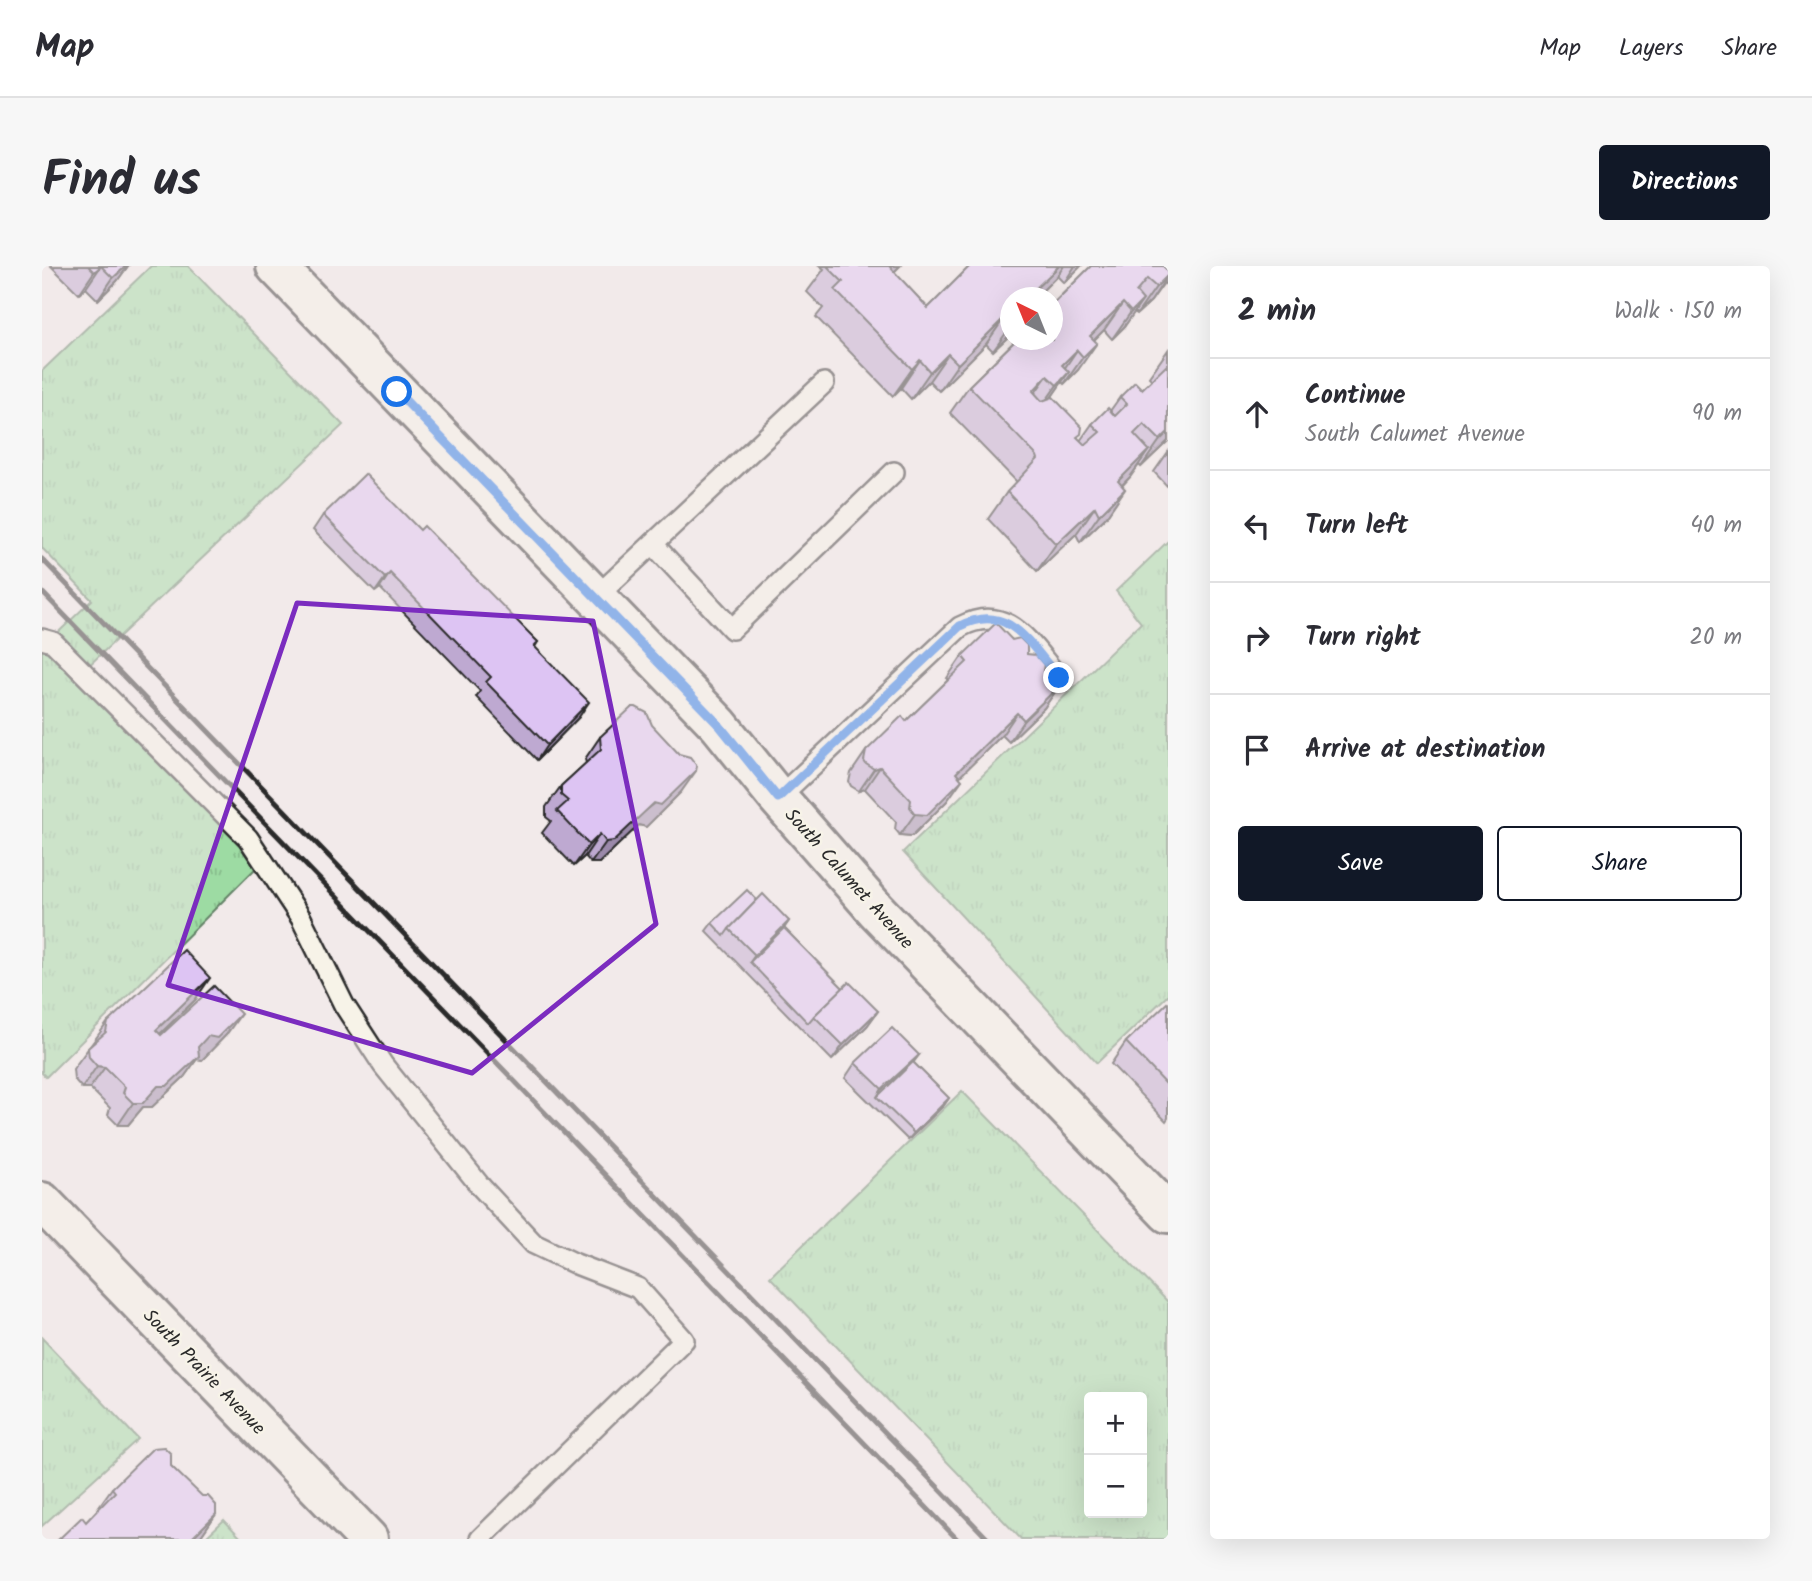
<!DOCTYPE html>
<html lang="en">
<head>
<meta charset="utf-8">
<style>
  :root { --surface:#fff; --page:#f7f7f7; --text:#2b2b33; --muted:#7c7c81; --line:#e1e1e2; --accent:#111827 }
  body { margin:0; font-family:Kalam,sans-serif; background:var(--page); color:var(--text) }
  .controls { position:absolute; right:21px; bottom:21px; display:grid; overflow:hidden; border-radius:7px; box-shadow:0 7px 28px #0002 }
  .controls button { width:63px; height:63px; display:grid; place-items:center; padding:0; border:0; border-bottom:2px solid var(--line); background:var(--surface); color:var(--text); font:35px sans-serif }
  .compass { position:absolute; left:958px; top:21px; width:63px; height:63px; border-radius:50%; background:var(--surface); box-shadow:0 7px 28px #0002; rotate:317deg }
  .stop { position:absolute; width:21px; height:21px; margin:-16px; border:5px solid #1a73e8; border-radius:50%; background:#fff }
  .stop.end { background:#1a73e8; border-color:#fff; box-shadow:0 2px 7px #0008 }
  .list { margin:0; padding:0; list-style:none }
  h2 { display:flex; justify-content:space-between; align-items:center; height:91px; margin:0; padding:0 28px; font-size:30px }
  h2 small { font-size:23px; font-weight:400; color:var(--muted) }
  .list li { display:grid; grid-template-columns:46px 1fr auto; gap:21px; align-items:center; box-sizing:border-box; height:112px; padding:0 28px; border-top:2px solid var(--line) }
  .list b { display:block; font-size:26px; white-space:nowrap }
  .list p { margin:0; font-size:23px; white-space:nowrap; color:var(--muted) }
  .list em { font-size:23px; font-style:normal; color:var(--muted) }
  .actions { display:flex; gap:14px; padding:21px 28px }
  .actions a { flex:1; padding:16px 0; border:2px solid var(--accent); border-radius:7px; text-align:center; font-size:24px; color:var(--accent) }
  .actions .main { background:var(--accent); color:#fff }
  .icon { flex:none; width:38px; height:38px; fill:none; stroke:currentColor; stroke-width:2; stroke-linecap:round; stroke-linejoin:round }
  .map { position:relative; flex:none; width:1126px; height:1273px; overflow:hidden; border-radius:7px }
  header { display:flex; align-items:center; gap:42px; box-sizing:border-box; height:98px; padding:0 35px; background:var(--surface); border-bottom:2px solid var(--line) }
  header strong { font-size:33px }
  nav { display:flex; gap:38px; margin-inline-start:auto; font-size:24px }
  .intro { display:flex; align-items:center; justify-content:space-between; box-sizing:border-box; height:168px; padding:0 42px }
  h1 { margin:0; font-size:49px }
  .button { padding:18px 32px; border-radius:7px; background:var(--accent); color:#fff; font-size:24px; font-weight:700 }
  main { display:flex; gap:42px; padding:0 42px }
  aside { flex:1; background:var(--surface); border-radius:7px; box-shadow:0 7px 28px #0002 }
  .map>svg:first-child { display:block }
</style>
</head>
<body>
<header>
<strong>Map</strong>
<nav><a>Map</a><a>Layers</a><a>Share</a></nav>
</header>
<div class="intro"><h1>Find us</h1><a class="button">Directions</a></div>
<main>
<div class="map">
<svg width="1126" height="1273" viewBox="0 0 1126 1273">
  <defs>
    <pattern id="grass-tufts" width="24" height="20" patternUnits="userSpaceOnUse" patternTransform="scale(1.75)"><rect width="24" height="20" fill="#9ddba3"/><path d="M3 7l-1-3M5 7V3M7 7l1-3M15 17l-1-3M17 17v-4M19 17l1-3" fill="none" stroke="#87bc8c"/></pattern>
  </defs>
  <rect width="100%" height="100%" fill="#f2eaea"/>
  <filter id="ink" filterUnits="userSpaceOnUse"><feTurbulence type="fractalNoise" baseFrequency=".0143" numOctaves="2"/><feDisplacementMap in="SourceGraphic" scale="14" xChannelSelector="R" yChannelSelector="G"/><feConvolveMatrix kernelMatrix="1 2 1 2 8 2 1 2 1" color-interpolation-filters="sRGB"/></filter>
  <g filter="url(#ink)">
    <!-- grass -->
    <g fill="url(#grass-tufts)" stroke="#648367" stroke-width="2" fill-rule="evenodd">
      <path d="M 109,0 L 146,0 L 301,159 L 40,406 L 226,590 L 4,811 L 0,807 L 0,382 L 50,334 L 0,282 L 0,105 Z"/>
      <path d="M 1126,275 L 1126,729 L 1055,797 L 861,586 L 1099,357 L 1074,325 Z"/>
      <path d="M 920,825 L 1126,1036 L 1126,1273 L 979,1273 L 728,1011 ZM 1100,1131 L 1100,1247 L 1047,1247 L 1047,1131 Z"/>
      <path d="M 0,1072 L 96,1173 L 0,1260 Z"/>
      <path d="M 182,1254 L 200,1273 L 162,1273 Z"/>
    </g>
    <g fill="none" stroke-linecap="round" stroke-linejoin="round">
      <defs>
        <g id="lane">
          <path d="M 611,278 L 690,363 L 852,206"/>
          <path d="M 554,331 L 782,117"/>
          <path d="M 0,373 L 11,376 L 206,572 L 259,652 L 302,739 L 341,799 L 439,921 L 492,978 L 534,998 L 596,1022 L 642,1074 L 438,1273"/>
          <path d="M 736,532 L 918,361 C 967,335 988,379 1017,412"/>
        </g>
        <g id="street">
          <path d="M 234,0 L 677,459 L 736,532 L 834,644 L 1126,947"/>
          <path d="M 0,936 L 326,1273"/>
        </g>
      </defs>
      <!-- lane casing -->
      <use href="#lane" stroke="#2b2b2b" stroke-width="24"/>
      <!-- street casing -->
      <use href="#street" stroke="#2b2b2b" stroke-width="44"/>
      <!-- lane -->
      <use href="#lane" stroke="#f7f3e8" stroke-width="19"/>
      <!-- street -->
      <use href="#street" stroke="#f7f3e8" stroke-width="38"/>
      <!-- rail -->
      <g stroke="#2b2b2b" stroke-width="5">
        <path d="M 0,293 L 946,1273"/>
        <path d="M 0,326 L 915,1273"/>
      </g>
    </g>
    <!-- wall -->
    <g fill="#bea9d1" stroke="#2b2b2b" stroke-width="2">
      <path d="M 9,0 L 86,0 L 75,15 L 56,34 L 44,22 L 37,28 Z"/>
      <path d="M 778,0 L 858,0 L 852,6 L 886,42 L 928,0 L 1039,0 L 1022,17 L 1015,10 L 996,29 L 969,32 L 969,68 L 951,85 L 944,78 L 897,125 L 887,115 L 869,133 L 859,122 L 851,130 L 774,51 L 781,42 L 765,26 L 782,3 Z"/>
      <path d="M 1049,0 L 1126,0 L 1126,15 L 1123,18 L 1122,17 L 1109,35 L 1095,48 L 1092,46 L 1082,61 L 1070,73 L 1062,64 L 1052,74 L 1036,104 L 1022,118 L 1020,116 L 1009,132 L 1038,175 L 1050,158 L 1068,145 L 1078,131 L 1100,123 L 1110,114 L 1107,111 L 1126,84 L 1126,175 L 1099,201 L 1097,199 L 1088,211 L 1080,220 L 1083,223 L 1064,251 L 1038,276 L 1034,268 L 995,305 L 946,253 L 965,226 L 975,216 L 908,147 L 927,120 Z"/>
      <path d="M 1126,186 L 1126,221 L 1112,206 Z"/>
      <path d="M 281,249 L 378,264 L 496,376 L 493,381 L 537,451 L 495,494 L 434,431 L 438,425 L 338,322 L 333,326 L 271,264 Z"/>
      <path d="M 985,388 L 1017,420 L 1002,442 L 967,476 L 960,469 L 917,511 L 905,535 L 870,570 L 858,569 L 853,563 L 854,556 L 823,523 L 817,525 L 809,520 L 807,516 L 809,507 L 824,485 L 864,455 L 907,413 L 905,412 L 920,390 Z"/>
      <path d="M 558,471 L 639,526 L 604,561 L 597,559 L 557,597 L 549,597 L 543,590 L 532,600 L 500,567 L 509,555 L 504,551 L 504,541 L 519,520 L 544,497 L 543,493 Z"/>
      <path d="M 715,634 L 747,655 L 742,662 L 801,722 L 836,745 L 825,760 L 790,794 L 664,665 L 670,657 Z"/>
      <path d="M 153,734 L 118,768 L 119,769 L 184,769 L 160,794 L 155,793 L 142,811 L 110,841 L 101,841 L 86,859 L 76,859 L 66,849 L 68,842 L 48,822 L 40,822 L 32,813 L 31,803 L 66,756 Z"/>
      <path d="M 1126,738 L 1126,852 L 1124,855 L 1069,798 L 1084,776 Z"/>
      <path d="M 877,789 L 871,796 L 907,832 L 902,839 L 866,874 L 803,812 L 813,797 Z"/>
      <path d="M 129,1200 L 174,1248 L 159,1270 L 44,1256 L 55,1244 L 55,1243 L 70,1222 Z"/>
    </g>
    <!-- shaded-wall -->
    <g fill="#9b89aa" stroke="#2b2b2b" stroke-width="2">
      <path d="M 59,0 L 44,22 L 37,28 L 52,6 Z"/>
      <path d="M 84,0 L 86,0 L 75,15 L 56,34 L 71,12 Z"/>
      <path d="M 849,0 L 858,0 L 829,28 Z"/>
      <path d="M 1017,0 L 1022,0 L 1015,10 L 993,32 L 991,25 Z"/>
      <path d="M 1033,0 L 1039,0 L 1022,17 Z"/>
      <path d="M 1126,9 L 1109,35 L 1095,48 L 1114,21 Z"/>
      <path d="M 1101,34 L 1082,61 L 1070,73 L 1089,46 Z"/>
      <path d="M 1081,37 L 1062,64 L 1038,88 L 1048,70 Z"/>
      <path d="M 963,51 L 944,78 L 897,125 L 916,98 Z"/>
      <path d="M 969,60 L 969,68 L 951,85 Z"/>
      <path d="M 1055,77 L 1036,104 L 1022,118 L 1041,91 Z"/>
      <path d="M 1035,84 L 1016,112 L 1020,99 Z"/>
      <path d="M 906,88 L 887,115 L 869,133 L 888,106 Z"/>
      <path d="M 878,94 L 859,122 L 851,130 L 870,103 Z"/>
      <path d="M 1027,106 L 1008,133 L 996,146 L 1015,119 Z"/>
      <path d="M 1005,110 L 986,137 L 991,125 Z"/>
      <path d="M 1126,166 L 1126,175 L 1099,201 L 1118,174 Z"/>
      <path d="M 1107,184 L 1088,211 L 1057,242 L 1076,215 Z"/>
      <path d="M 1083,223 L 1064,251 L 1038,276 L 1057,249 Z"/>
      <path d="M 1053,241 L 1034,268 L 995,305 L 1014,278 Z"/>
      <path d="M 348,307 L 338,322 L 333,326 L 343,312 Z"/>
      <path d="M 1017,420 L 1002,442 L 967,476 L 982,454 Z"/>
      <path d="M 547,436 L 537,451 L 495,494 L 505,479 Z"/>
      <path d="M 975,447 L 960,469 L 899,529 L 914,507 Z"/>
      <path d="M 838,501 L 823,523 L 817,525 L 832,503 Z"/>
      <path d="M 654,505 L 639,526 L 604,561 L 597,559 L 557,597 L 549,597 L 564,576 Z"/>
      <path d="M 920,514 L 905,535 L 870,570 L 858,569 L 873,548 Z"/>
      <path d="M 558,568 L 543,590 L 532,600 L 547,579 Z"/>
      <path d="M 747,655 L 737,670 L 708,696 L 713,689 Z"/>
      <path d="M 168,712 L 153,734 L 99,786 L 114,764 Z"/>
      <path d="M 836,745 L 825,760 L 790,794 L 801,779 Z"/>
      <path d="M 199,748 L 184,769 L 160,794 L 155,793 L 142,811 L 110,841 L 101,841 L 86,859 L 76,859 L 91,837 L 116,820 L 166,770 Z"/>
      <path d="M 877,789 L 866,804 L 835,831 L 840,823 Z"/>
      <path d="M 55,800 L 63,801 L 48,822 L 40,822 Z"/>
      <path d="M 907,832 L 902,839 L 866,874 L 872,867 Z"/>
      <path d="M 174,1248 L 159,1270 L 156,1273 L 149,1273 Z"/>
    </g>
    <!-- building -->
    <g fill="#ddc4f3" stroke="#2b2b2b" stroke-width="2">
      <path d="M 46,0 L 84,0 L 71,12 L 59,0 L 52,6 Z"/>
      <path d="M 785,0 L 849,0 L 848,1 L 886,42 L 928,0 L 1017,0 L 991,25 L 998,32 L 969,32 L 969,57 L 963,51 L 916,98 L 906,88 L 888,106 L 878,94 L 870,103 L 793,24 L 801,16 Z"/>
      <path d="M 1049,0 L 1121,0 L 1126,5 L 1126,9 L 1114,21 L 1105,13 L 1094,26 L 1101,34 L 1089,46 L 1081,37 L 1048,70 L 1055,77 L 1041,91 L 1035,84 L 1020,99 L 1027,106 L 1015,119 L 1005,110 L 991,125 L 1000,135 L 1011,131 L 1040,161 L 1039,168 L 1035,171 L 1043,179 L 1058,166 L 1050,158 L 1066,142 L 1073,150 L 1085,138 L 1078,131 L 1093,116 L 1100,123 L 1126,98 L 1126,166 L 1118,174 L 1102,158 L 1092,168 L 1107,184 L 1076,215 L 1083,223 L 1057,249 L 1053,241 L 1014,278 L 965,226 L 996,193 L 995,190 L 927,120 L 974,74 L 1011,74 L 1011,38 Z"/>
      <path d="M 323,208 L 378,264 L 382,260 L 496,376 L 492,380 L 547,436 L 505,479 L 444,416 L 449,411 L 348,307 L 343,312 L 281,249 Z"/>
      <path d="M 954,357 L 970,374 L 978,372 L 985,379 L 985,388 L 994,389 L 1002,398 L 1001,405 L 1017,420 L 982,454 L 975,447 L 914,507 L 920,514 L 885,549 L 873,548 L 868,541 L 869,534 L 838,501 L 832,503 L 824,498 L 822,495 L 824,485 L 860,450 L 864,455 L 925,396 L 920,390 Z"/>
      <path d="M 590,441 L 594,441 L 605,447 L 610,459 L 637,488 L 648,491 L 655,500 L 654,505 L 619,539 L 612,537 L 572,575 L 564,576 L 558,568 L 547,579 L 515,545 L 526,535 L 519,529 L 519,520 L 559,483 L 558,471 Z"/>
      <path d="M 705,624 L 715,634 L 687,663 L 682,670 L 670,657 Z"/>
      <path d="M 721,628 L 747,655 L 713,689 L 687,663 Z"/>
      <path d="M 742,662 L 801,722 L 772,750 L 766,757 L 708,696 Z"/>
      <path d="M 142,684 L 168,712 L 114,764 L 119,769 L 172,720 L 199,748 L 175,772 L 166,770 L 156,781 L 157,790 L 125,820 L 116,820 L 101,837 L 91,837 L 81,827 L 83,821 L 63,801 L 55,800 L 47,791 L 46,782 L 64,766 L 66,756 Z"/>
      <path d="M 807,716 L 836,745 L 801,779 L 772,750 Z"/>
      <path d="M 1125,737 L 1126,738 L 1126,820 L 1084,776 Z"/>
      <path d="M 850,762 L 877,789 L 840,823 L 813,797 Z"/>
      <path d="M 871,796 L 907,832 L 872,867 L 835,831 Z"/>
      <path d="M 122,1181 L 129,1188 L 129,1200 L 160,1230 L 166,1230 L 174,1239 L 174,1248 L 149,1273 L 17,1273 L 40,1251 L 44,1256 L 73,1226 L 70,1222 L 111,1182 Z"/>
    </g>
  </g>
  <g fill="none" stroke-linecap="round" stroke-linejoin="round" filter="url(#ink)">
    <!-- route -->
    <path stroke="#1a73e8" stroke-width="9" d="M 355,126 L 677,459 L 736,532 L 918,360 C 967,335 988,379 1017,412"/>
  </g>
  <!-- marked area -->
  <path d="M0 0H1126V1273H0ZM 255,337 L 551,355 L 614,658 L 430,807 L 126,719 Z" fill="#f2eaea" fill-opacity=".55" fill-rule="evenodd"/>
  <path fill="none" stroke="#7b2cbf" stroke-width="5" stroke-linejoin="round" d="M 255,337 L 551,355 L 614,658 L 430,807 L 126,719 Z"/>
  <g text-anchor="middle" stroke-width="5" stroke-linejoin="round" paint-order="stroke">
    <!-- street labels -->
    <g font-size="19" fill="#2b2b2b" stroke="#f7f3e8">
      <text transform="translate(808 612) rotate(48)" y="7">South Calumet Avenue</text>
      <text transform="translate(163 1105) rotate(46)" y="7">South Prairie Avenue</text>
    </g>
  </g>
</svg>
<div class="controls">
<button>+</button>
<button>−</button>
</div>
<svg class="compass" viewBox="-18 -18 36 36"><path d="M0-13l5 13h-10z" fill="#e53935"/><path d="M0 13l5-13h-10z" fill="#7c7c81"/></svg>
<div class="stop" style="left:355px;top:126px"></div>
<div class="stop end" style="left:1017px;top:412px"></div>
</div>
<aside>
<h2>2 min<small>Walk · 150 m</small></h2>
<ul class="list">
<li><svg class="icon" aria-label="ahead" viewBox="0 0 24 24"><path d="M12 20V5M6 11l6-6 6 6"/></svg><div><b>Continue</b><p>South Calumet Avenue</p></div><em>90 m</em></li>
<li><svg class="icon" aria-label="left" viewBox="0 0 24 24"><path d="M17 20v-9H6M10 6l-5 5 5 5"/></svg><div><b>Turn left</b></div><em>40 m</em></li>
<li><svg class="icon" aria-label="right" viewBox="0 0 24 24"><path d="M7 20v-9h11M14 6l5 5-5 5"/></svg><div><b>Turn right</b></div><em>20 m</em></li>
<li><svg class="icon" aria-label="arrive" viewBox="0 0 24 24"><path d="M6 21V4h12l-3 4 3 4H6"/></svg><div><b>Arrive at destination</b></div></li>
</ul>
<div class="actions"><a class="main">Save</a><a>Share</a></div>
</aside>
</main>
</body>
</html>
